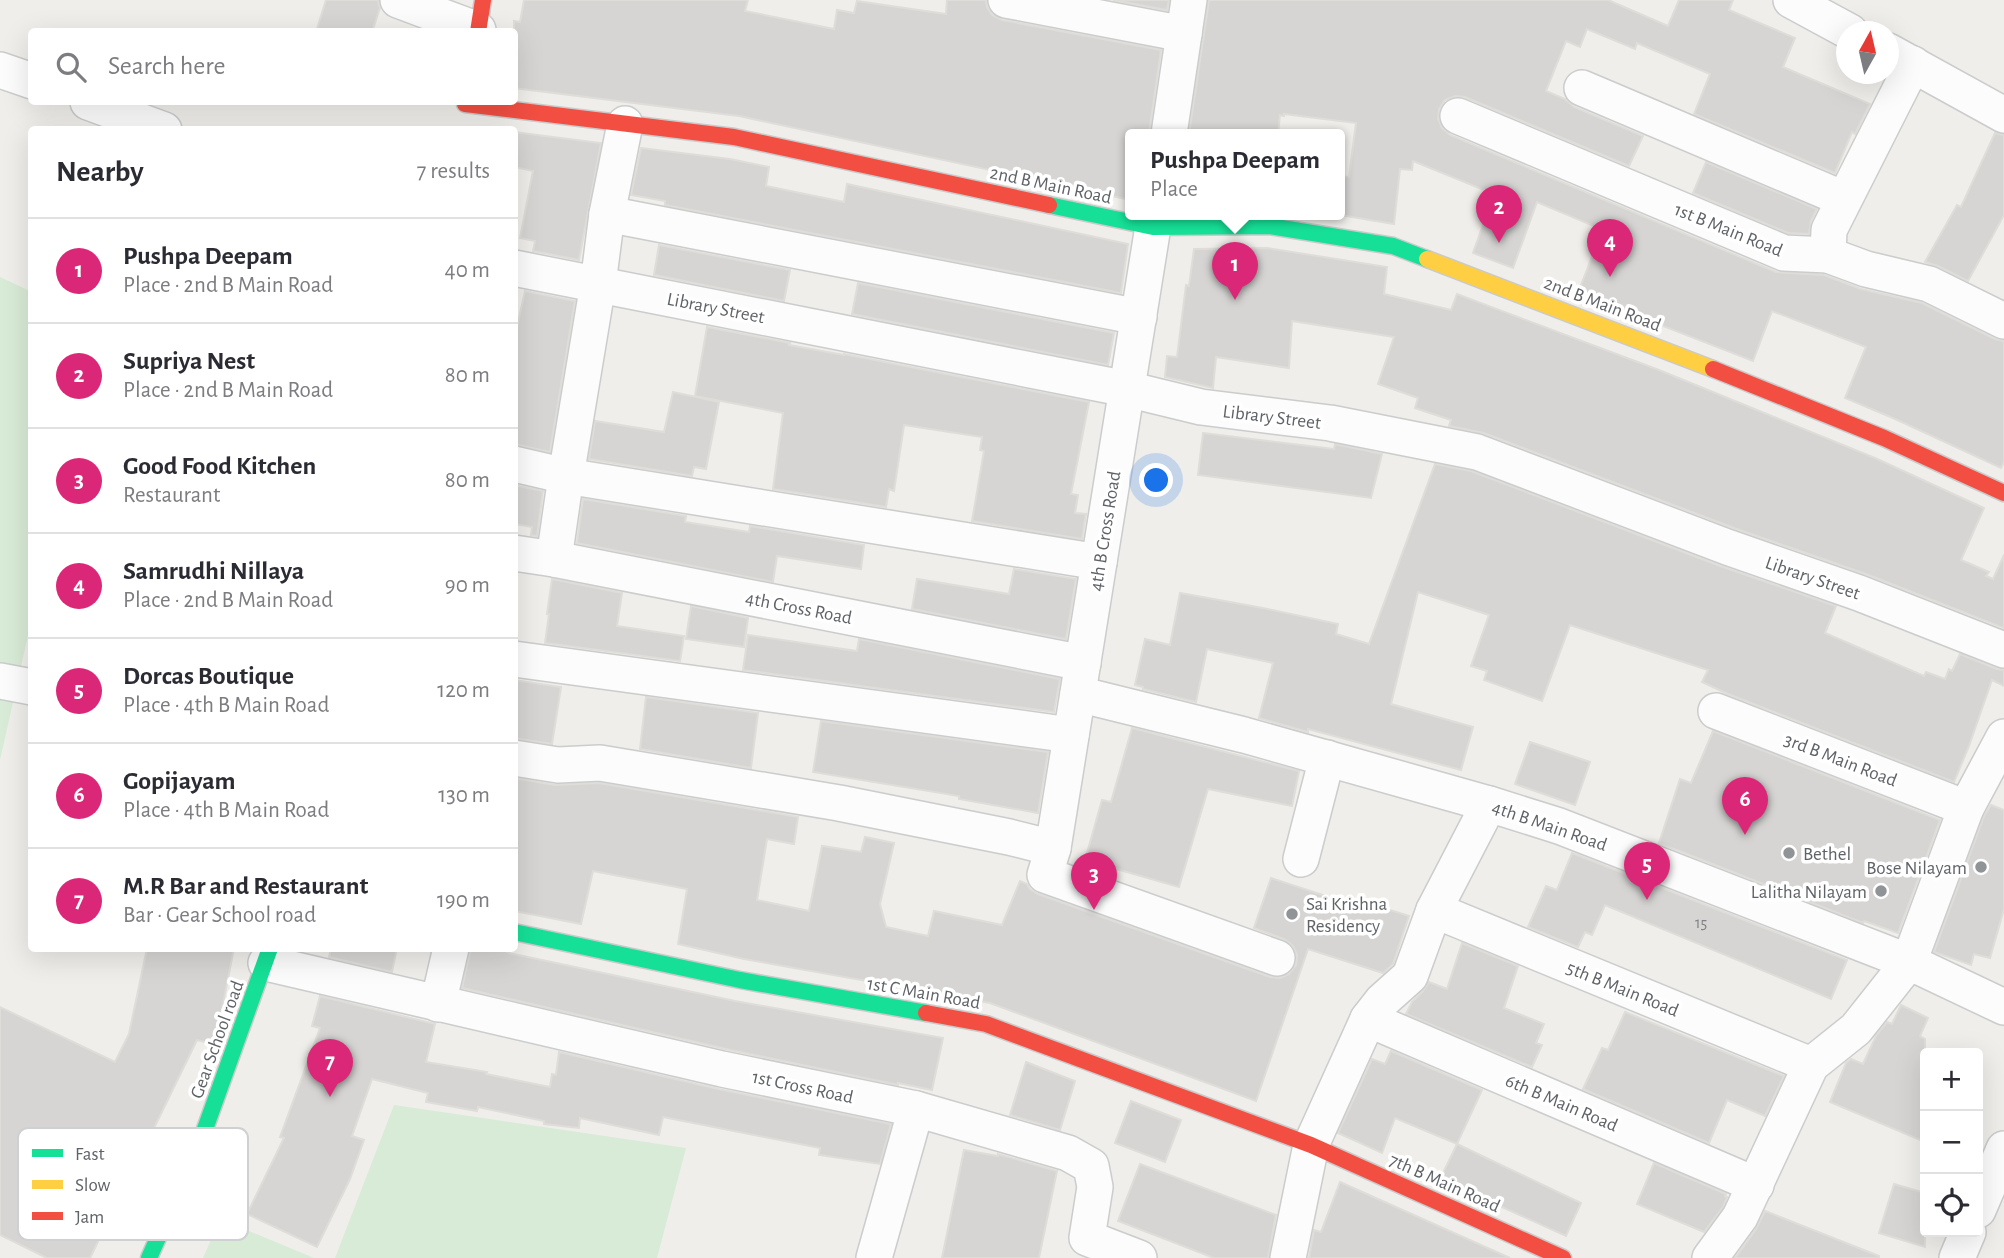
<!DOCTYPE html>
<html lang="en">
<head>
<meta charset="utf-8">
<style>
  :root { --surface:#fff; --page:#f2f2f3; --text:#2b2b33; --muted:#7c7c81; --line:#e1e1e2; --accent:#db2777 }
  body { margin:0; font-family:"Alegreya Sans",sans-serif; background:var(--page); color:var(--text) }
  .controls { position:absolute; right:21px; bottom:21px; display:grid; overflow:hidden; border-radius:7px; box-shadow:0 7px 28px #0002 }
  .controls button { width:63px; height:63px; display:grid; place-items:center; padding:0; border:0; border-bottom:2px solid var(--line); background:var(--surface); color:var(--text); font:35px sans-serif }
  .compass { position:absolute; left:1836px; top:21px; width:63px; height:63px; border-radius:50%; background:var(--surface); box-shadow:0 7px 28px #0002; rotate:8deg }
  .you { position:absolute; left:1157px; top:481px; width:24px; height:24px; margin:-18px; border:5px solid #fff; border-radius:50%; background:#1a73e8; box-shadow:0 0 0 10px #1a73e833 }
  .badge { display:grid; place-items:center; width:46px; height:46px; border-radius:50%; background:var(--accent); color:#fff; font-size:23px; font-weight:700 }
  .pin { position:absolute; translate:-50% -58px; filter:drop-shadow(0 2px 4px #0008) }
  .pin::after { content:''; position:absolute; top:37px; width:24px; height:21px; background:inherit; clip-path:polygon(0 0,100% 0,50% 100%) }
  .popup { position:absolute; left:1125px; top:129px; width:220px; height:91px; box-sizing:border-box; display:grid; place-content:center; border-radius:7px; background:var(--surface); filter:drop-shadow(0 2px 5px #0005); font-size:23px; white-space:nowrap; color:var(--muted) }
  .popup b { font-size:26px; color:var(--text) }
  .popup::after { content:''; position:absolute; left:50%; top:100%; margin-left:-14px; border:14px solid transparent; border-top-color:var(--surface) }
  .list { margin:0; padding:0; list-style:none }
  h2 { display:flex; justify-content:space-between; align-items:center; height:91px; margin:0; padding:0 28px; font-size:30px }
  h2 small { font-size:23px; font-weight:400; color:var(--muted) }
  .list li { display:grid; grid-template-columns:46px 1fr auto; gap:21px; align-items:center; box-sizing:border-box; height:105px; padding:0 28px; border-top:2px solid var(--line) }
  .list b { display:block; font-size:26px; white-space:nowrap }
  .list p { margin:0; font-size:23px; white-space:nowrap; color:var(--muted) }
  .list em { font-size:23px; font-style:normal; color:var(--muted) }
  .icon { flex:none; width:38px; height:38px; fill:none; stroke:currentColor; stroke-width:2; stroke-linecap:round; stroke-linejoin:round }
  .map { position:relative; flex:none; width:2004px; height:1258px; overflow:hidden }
  .search { position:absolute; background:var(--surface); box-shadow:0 7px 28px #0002; left:28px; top:28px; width:490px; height:77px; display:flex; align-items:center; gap:18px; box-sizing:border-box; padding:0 24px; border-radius:7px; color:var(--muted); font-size:26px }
  .panel { position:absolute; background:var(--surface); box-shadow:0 7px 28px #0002; left:28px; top:126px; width:490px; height:826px; border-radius:7px }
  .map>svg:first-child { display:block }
</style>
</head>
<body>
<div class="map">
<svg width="2004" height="1258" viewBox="0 0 2004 1258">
  <rect width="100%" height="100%" fill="#efeeea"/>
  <!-- green -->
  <g fill="#d8ebd6">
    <path d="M 0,277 L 32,292 L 31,622 L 0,760 Z"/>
    <path d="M 394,1105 L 686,1148 L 657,1258 L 335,1258 Z"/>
    <path d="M 220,1219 L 314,1258 L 203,1258 Z"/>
  </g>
  <!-- building -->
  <g fill="#d6d5d3" stroke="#deddd9" stroke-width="2">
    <path d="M 326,0 L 378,0 L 380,8 L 372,32 L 316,32 Z"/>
    <path d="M 524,0 L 748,0 L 745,11 L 834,29 L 837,10 L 854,13 L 857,1 L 946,14 L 947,0 L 986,0 L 987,7 L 992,15 L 1002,20 L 1161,50 L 1149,134 L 1130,134 L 1130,200 L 739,116 L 514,88 L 514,21 L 520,22 Z"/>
    <path d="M 1113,0 L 1169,0 L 1167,10 Z"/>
    <path d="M 1209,0 L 1608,0 L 1668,26 L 1679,0 L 1733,0 L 1729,10 L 1795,38 L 1783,67 L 1870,104 L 1855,134 L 1852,132 L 1835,173 L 1694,114 L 1710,74 L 1637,43 L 1635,49 L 1587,29 L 1580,47 L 1566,41 L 1546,91 L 1565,99 L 1574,107 L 1643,136 L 1629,166 L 1465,97 L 1455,96 L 1445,100 L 1439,109 L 1438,119 L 1442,128 L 1450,135 L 1776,272 L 1824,275 L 1861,289 L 1922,303 L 1995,339 L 2004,341 L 2004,462 L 2001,468 L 1893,418 L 1845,398 L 1866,347 L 1772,311 L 1753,361 L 1578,293 L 1601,233 L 1600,233 L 1601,229 L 1537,202 L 1513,268 L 1473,253 L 1494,194 L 1413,161 L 1412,170 L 1400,169 L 1394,224 L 1334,214 L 1340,214 L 1340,176 L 1349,177 L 1356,123 L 1284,114 L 1284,116 L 1280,115 L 1278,134 L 1189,134 Z"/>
    <path d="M 514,132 L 601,143 L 579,260 L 533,251 L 535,241 L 520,238 L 533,171 L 514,167 Z"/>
    <path d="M 1995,133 L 2004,135 L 2004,215 L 1968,281 L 1938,266 L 1925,262 L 1957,205 L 1961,207 Z"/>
    <path d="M 641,148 L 730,159 L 769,167 L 766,186 L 844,202 L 847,184 L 1128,244 L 1121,293 L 665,205 L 665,201 L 631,195 Z"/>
    <path d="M 1706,162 L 1817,209 L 1811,221 L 1809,234 L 1788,233 L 1693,193 Z"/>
    <path d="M 659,245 L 790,270 L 784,301 L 654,275 Z"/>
    <path d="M 1267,248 L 1387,267 L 1384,294 L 1451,310 L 1457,294 L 1659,370 L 1875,458 L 1984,508 L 1961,560 L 1989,572 L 1986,576 L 1993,579 L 2004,555 L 2004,628 L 1866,574 L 1734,528 L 1484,433 L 1449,426 L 1451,420 L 1415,408 L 1418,398 L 1378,384 L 1394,337 L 1292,321 L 1289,368 L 1216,357 L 1213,388 L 1165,377 L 1167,356 L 1177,357 L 1186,285 L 1189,286 L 1194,249 Z"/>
    <path d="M 858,283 L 1114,333 L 1108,365 L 852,314 Z"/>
    <path d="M 525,291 L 575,301 L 550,452 L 514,444 L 514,340 Z"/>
    <path d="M 707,327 L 790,343 L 789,345 L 844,355 L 844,354 L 1089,402 L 1071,494 L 1078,495 L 1075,513 L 1086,514 L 1082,539 L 972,521 L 984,451 L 980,450 L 982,437 L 904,425 L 894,491 L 889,489 L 886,507 L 773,489 L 783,413 L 695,396 Z"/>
    <path d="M 673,392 L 719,402 L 706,469 L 694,467 L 692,476 L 589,459 L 595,421 L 664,432 Z"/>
    <path d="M 1203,433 L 1334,449 L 1335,444 L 1382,454 L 1371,498 L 1198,475 Z"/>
    <path d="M 1435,464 L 1471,471 L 1720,566 L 1836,606 L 1825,633 L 1924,676 L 1926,672 L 1945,679 L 1949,669 L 1952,671 L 1960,654 L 1997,669 L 2004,670 L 2004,686 L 1992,680 L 1969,746 L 1954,782 L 1728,694 L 1702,682 L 1708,670 L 1570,625 L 1542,701 L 1484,680 L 1487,671 L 1471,666 L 1489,615 L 1418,592 L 1391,704 L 1473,727 L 1461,770 L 1379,748 L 1308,729 L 1308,732 L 1259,718 L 1273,663 L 1207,649 L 1196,702 L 1143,689 L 1143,687 L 1135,685 L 1145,639 L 1170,645 L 1180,593 L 1263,608 L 1338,624 L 1336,634 L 1369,644 Z"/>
    <path d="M 514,485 L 543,491 L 537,536 L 531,535 L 532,527 L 514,524 Z"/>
    <path d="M 583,499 L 686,516 L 685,522 L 749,532 L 750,526 L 864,545 L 861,569 L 777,556 L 773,582 L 577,543 Z"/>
    <path d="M 1014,569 L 1076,579 L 1066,639 L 912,609 L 917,579 L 1009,594 Z"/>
    <path d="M 552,579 L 622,593 L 617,626 L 684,636 L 680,661 L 545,643 L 549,614 L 547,614 Z"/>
    <path d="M 691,606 L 748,618 L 744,647 L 686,639 Z"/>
    <path d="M 748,635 L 857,651 L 859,639 L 1060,679 L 1054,712 L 743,670 Z"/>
    <path d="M 514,680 L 561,687 L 552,744 L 514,738 Z"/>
    <path d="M 646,697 L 758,713 L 751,768 L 640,749 Z"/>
    <path d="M 821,721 L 1048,752 L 1038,813 L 959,799 L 959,796 L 813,772 Z"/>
    <path d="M 1132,728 L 1299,771 L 1292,806 L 1208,789 L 1179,887 L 1085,860 L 1102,800 L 1111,802 Z"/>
    <path d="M 1713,731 L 1940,820 L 1898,933 L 1864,921 L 1863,923 L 1659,843 L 1680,779 L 1691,783 Z"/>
    <path d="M 1530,742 L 1590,762 L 1575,805 L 1515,784 Z"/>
    <path d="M 514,778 L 555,785 L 599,783 L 798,817 L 794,844 L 767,839 L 757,900 L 809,911 L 822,846 L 861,852 L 865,837 L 894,843 L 880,904 L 886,927 L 928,936 L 934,911 L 1002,925 L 1020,881 L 1027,884 L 1030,889 L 1038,894 L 1270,977 L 1280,978 L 1289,974 L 1296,965 L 1297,955 L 1293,946 L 1284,939 L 1254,928 L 1271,878 L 1356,906 L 1358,900 L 1409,916 L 1393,964 L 1383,973 L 1308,949 L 1256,1101 L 990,1003 L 744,959 L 678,944 L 687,889 L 593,871 L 581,924 L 514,911 Z"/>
    <path d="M 1991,805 L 2004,810 L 2004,909 L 1990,958 L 1974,954 L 1971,965 L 1934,952 L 1984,816 Z"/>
    <path d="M 1572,853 L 1847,960 L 1831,999 L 1605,905 L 1592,935 L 1585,932 L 1578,947 L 1528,927 L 1546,886 L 1557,890 Z"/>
    <path d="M 1462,943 L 1518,966 L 1504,1008 L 1544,1024 L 1536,1043 L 1542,1045 L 1532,1067 L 1406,1014 L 1412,1002 L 1423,991 L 1429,982 L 1447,989 Z"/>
    <path d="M 147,948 L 234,948 L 219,1025 L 212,1044 L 197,1040 L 139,1159 L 133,1158 L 124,1161 L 117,1169 L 115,1180 L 118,1189 L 122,1193 L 90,1258 L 47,1258 L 0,1235 L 0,1007 L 115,1062 L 129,1034 Z"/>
    <path d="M 331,948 L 397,948 L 392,972 L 329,957 Z"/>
    <path d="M 471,948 L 500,948 L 509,953 L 735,1001 L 943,1038 L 932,1090 L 898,1083 L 898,1085 L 726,1049 L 462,988 Z"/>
    <path d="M 320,996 L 435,1024 L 426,1062 L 487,1072 L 486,1074 L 550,1087 L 552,1074 L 556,1075 L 559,1052 L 718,1089 L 891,1124 L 880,1164 L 819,1155 L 820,1148 L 663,1117 L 659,1135 L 580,1118 L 579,1128 L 544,1124 L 544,1121 L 478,1107 L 477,1111 L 426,1102 L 428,1093 L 372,1079 L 352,1136 L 364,1140 L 350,1179 L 317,1247 L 247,1214 L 284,1138 L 280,1137 L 320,1028 L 312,1026 Z"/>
    <path d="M 1901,1005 L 1928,1018 L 1920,1036 L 1925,1039 L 1925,1142 L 1830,1102 L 1846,1063 L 1851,1059 L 1863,1064 L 1876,1036 L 1887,1022 L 1892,1024 Z"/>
    <path d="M 1625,1012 L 1784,1076 L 1765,1116 L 1727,1100 L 1709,1143 L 1583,1089 L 1602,1048 L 1608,1050 Z"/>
    <path d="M 1391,1051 L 1482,1090 L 1457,1144 L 1395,1118 L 1382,1153 L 1338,1133 L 1372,1059 L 1385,1064 Z"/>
    <path d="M 1026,1062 L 1075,1081 L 1060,1130 L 1010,1115 Z"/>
    <path d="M 1131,1101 L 1181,1120 L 1165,1162 L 1115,1143 Z"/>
    <path d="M 1457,1144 L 1581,1203 L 1566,1236 L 1440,1179 Z"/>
    <path d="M 964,1150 L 998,1156 L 998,1154 L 1057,1171 L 1039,1258 L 942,1258 Z"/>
    <path d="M 1654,1163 L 1726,1194 L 1725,1196 L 1727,1197 L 1723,1207 L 1704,1232 L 1637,1204 Z"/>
    <path d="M 1140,1164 L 1276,1215 L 1268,1258 L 1214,1258 L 1118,1221 Z"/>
    <path d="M 1340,1182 L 1510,1258 L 1309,1258 L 1314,1230 L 1321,1232 Z"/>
    <path d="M 1894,1184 L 1925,1193 L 1925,1247 L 1879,1233 Z"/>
    <path d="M 1765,1211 L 1879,1256 L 1879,1258 L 1735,1258 L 1756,1229 Z"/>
  </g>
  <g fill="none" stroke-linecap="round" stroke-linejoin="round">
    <defs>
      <g id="street">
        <path d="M 398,0 L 478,30"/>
        <path d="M 1006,0 L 1184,34"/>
        <path d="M 1791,0 L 1850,32"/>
        <path d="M 1888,51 L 2004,115"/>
        <path d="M 0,70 L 32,81"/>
        <path d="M 1582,88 L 1844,199"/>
        <path d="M 88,102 L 164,130"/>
        <path d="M 1458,116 L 1784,253 L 1828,255 L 1866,269 L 1929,284 L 2004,321"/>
        <path d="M 1169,134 L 1189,0"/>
        <path d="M 607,214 L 1139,317"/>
        <path d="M 1155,214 L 1053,848 L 1045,875 L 1277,958"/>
        <path d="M 1828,255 L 1829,230 L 1913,64"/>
        <path d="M 514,268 L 1127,389 L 1201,407 L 1330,423 L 1477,452 L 1727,547 L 1859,593 L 2004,650"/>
        <path d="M 514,464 L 566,476 L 1099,562"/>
        <path d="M 514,553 L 554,559 L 1083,663"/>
        <path d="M 554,559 L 566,476 L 598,284 L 607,214 L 625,124"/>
        <path d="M 514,659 L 1071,735"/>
        <path d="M 0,681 L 32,687"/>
        <path d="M 1078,694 L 1244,735 L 1489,804 L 1559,826 L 1909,962 L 2004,1007"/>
        <path d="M 1716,711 L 1966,808"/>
        <path d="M 514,758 L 558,765 L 600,763 L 839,803 L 1009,837 L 1053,848"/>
        <path d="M 1301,859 L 1327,758"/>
        <path d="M 1434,910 L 1811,1065"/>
        <path d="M 266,963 L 722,1069 L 916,1109 L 1068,1153 L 1091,1166 L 1095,1187 L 1087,1238 L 1139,1258"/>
        <path d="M 438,1004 L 451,948"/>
        <path d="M 1368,1019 L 1756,1185"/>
        <path d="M 135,1178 L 176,1197"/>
        <path d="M 1978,1210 L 2004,1149"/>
        <path d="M 874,1258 L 916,1109"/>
        <path d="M 1288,1258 L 1311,1145 L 1368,1019 L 1382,1001 L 1410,976 L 1434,910 L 1489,804"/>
        <path d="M 1710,1258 L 1740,1217 L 1811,1065 L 1856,1029 L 1909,962 L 1966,808 L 2004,737"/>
        <path d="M 1957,1258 L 1968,1232"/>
      </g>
      <g id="fast">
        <path d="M 1049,205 L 1153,227 L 1269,226 L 1393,246 L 1427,259"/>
        <path d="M 514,932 L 740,980 L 926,1013"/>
        <path d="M 149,1258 L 200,1143 L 270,948"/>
      </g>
      <path id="slow" d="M 1427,259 L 1713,369"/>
      <g id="jam">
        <path d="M 478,32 L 483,0"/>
        <path d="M 465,104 L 734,137 L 1049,205"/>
        <path d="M 1713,369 L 1884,438 L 2004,493"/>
        <path d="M 926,1013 L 986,1024 L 1311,1145 L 1563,1258"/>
      </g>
    </defs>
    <!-- street casing -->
    <use href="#street" stroke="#cbcccc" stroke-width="38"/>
    <!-- fast casing -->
    <use href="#fast" stroke="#cacacb" stroke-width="19"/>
    <!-- slow casing -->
    <use href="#slow" stroke="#cacacb" stroke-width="19"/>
    <!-- jam casing -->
    <use href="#jam" stroke="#cacacb" stroke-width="19"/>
    <!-- street -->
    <use href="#street" stroke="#fdfcfc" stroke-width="35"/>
    <!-- fast -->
    <use href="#fast" stroke="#16e098" stroke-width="16"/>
    <!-- slow -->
    <use href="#slow" stroke="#ffcf43" stroke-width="16"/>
    <!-- jam -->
    <use href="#jam" stroke="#f24e42" stroke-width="16"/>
  </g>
  <!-- markers -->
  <g fill="#919496" stroke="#fff" stroke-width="2.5">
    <circle cx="1789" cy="853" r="7"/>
    <circle cx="1981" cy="867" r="7"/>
    <circle cx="1881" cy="891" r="7"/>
    <circle cx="1292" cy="914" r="7"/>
  </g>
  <g text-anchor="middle" stroke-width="7" stroke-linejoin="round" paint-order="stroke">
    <!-- number labels -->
    <g font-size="16" fill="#7e8184">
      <text x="1701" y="928">15</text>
    </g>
    <!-- street labels -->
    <g font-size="19" fill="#5f6368" stroke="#fff">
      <text transform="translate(1051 184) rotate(12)" y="7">2nd B Main Road</text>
      <text transform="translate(1729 229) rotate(22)" y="7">1st B Main Road</text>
      <text transform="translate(1603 303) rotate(21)" y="7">2nd B Main Road</text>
      <text transform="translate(716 307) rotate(11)" y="7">Library Street</text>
      <text transform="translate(1272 416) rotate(7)" y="7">Library Street</text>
      <text transform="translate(1104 531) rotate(-81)" y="7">4th B Cross Road</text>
      <text transform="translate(1813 577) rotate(19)" y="7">Library Street</text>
      <text transform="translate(799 607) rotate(11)" y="7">4th Cross Road</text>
      <text transform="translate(1841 759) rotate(21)" y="7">3rd B Main Road</text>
      <text transform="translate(1550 825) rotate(19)" y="7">4th B Main Road</text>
      <text transform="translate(1623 988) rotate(22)" y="7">5th B Main Road</text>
      <text transform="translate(924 992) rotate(10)" y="7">1st C Main Road</text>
      <text transform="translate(216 1039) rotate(-70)" y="7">Gear School road</text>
      <text transform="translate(803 1086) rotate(12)" y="7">1st Cross Road</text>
      <text transform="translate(1562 1102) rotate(23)" y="7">6th B Main Road</text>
      <text transform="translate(1445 1182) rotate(24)" y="7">7th B Main Road</text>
    </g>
    <!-- poi labels -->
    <g font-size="19" fill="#5f6368" stroke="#fff" text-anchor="start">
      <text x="1803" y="860">Bethel</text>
      <text x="1967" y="874" text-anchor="end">Bose Nilayam</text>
      <text x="1867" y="898" text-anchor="end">Lalitha Nilayam</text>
      <text x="1306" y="910">Sai Krishna<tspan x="1306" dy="22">Residency</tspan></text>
    </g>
  </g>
  <!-- legend -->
  <rect x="18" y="1128" width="230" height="112" rx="10" fill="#fff" stroke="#cfd0d2" stroke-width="2"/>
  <rect x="32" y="1149" width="31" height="8" fill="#16e098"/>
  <rect x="32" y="1180" width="31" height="9" fill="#ffcf43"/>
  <rect x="32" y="1212" width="31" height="8" fill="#f24e42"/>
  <g font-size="19" fill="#5f6368">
    <text x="75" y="1160">Fast</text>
    <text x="75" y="1191">Slow</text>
    <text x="75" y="1223">Jam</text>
  </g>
</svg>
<div class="controls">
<button>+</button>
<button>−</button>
<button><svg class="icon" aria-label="locate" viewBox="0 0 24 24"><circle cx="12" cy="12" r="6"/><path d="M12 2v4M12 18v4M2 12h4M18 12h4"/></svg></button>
</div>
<svg class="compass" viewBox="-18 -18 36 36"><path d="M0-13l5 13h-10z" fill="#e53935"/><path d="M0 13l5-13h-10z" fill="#7c7c81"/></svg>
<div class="you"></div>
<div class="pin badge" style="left:1235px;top:300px">1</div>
<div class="popup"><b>Pushpa Deepam</b>Place</div>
<div class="pin badge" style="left:1499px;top:243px">2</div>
<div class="pin badge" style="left:1094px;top:910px">3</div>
<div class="pin badge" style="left:1610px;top:277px">4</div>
<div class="pin badge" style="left:1647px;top:900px">5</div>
<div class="pin badge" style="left:1745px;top:835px">6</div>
<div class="pin badge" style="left:330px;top:1097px">7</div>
<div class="search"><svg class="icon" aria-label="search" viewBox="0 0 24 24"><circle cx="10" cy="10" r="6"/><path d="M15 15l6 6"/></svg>Search here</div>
<section class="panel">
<h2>Nearby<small>7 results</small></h2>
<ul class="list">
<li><span class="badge">1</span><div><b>Pushpa Deepam</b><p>Place · 2nd B Main Road</p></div><em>40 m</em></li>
<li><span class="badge">2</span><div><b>Supriya Nest</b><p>Place · 2nd B Main Road</p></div><em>80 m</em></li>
<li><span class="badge">3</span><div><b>Good Food Kitchen</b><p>Restaurant</p></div><em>80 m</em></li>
<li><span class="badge">4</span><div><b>Samrudhi Nillaya</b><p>Place · 2nd B Main Road</p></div><em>90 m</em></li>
<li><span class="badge">5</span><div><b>Dorcas Boutique</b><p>Place · 4th B Main Road</p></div><em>120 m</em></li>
<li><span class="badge">6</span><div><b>Gopijayam</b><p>Place · 4th B Main Road</p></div><em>130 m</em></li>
<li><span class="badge">7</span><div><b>M.R Bar and Restaurant</b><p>Bar · Gear School road</p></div><em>190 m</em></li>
</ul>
</section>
</div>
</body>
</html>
